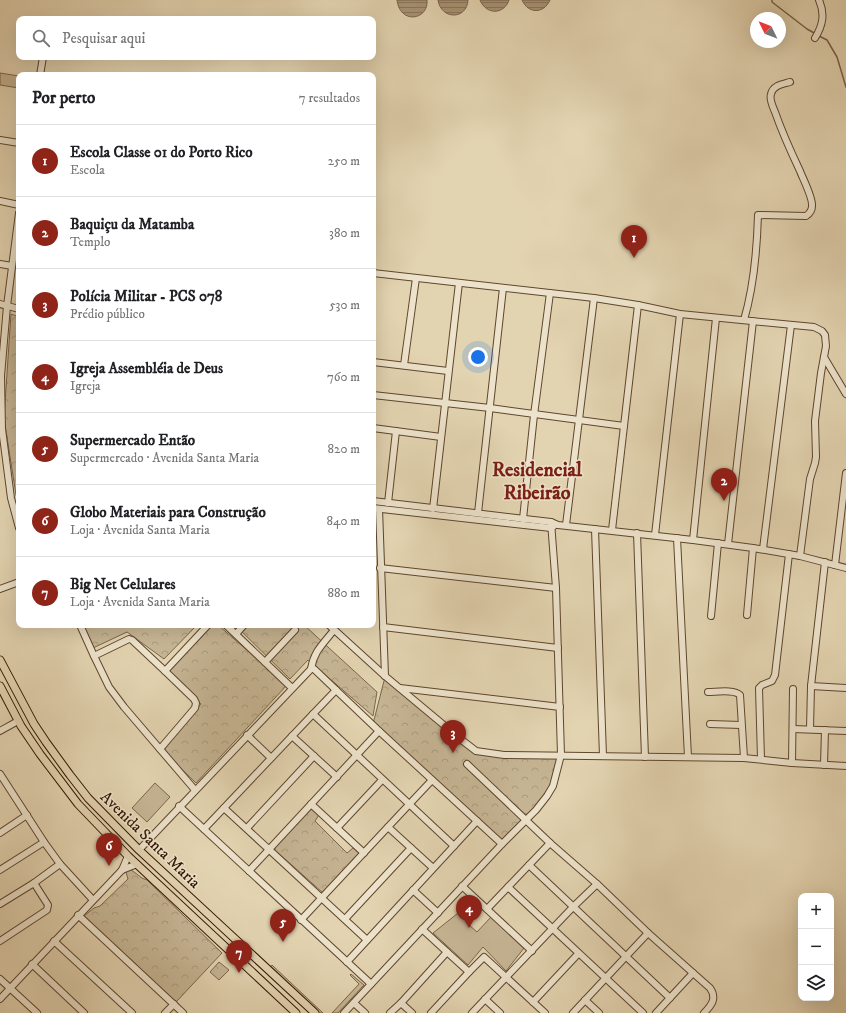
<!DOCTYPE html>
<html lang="pt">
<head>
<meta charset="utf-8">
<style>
  :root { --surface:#fff; --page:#f6f6f6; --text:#202124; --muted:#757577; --line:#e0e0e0; --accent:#8f2418 }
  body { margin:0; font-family:"IM FELL DW Pica",serif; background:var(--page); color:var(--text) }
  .controls { position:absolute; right:12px; bottom:12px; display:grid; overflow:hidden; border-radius:8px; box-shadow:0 4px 16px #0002 }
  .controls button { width:36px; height:36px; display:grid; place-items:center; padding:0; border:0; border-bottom:1px solid var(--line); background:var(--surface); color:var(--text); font:20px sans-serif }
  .compass { position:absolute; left:750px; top:12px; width:36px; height:36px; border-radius:50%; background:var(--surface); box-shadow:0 4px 16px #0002; rotate:313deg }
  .you { position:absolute; left:478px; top:357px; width:14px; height:14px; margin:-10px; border:3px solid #fff; border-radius:50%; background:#1a73e8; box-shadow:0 0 0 6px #1a73e833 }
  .badge { display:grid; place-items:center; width:26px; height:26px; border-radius:50%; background:var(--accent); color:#fff; font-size:13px; font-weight:700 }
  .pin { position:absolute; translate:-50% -33px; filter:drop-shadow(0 1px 2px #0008) }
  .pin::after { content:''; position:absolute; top:21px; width:14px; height:12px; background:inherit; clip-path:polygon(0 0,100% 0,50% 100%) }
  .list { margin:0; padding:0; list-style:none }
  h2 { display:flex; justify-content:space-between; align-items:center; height:52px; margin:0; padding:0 16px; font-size:17px }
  h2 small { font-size:13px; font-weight:400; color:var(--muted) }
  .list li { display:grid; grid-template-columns:26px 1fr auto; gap:12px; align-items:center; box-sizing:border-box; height:72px; padding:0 16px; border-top:1px solid var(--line) }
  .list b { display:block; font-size:15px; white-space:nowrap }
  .list p { margin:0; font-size:13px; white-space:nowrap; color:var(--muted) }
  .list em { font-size:13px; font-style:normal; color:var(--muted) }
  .icon { flex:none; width:22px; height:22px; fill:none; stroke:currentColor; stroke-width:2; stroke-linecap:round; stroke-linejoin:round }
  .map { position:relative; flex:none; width:846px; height:1013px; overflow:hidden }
  .search { position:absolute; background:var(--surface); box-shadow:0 4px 16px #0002; left:16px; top:16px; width:360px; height:44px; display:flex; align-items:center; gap:10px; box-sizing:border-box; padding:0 14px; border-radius:8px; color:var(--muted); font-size:15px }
  .panel { position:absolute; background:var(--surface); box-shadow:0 4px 16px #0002; left:16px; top:72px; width:360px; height:556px; border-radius:8px }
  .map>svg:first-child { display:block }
</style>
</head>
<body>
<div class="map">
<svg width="846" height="1013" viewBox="0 0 846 1013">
  <defs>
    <pattern id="park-crowns" width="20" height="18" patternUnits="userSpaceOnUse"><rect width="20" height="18" fill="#c5b493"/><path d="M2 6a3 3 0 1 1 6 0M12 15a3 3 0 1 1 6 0" fill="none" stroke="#aa9a7d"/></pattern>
    <pattern id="water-rules" width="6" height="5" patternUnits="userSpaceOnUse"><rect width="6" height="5" fill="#a79375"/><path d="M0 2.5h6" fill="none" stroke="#89775e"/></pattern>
  </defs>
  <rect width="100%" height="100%" fill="#e3d4b1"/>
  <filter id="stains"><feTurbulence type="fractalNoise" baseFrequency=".005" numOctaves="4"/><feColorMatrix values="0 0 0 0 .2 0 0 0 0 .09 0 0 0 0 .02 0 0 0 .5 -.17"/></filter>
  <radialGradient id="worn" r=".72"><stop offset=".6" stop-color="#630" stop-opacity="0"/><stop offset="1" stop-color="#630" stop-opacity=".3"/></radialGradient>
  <!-- green -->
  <g fill="#c5b493" stroke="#7c654a">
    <path d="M 0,73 L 19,76 L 19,88 L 0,85 Z"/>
    <path d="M 155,783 L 170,797 L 147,822 L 132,808 Z"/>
    <path d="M 472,902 L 468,924 L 477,932 L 491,917 L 524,948 L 506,971 L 483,947 L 468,965 L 433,933 Z"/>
    <path d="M 272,965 L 323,1013 L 317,1013 L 269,969 Z"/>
    <path d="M 351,974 L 364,985 L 338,1013 L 332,1013 L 359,984 L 350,975 Z"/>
  </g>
  <!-- park -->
  <g fill="url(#park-crowns)" stroke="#7c654a">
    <path d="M 11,314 L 19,317 L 19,504 L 16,495 L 4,418 Z"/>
    <path d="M 83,625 L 197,625 L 164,659 L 127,632 L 93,648 Z"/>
    <path d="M 213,625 L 218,625 L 287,685 L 196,783 L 163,751 L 201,704 L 169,670 Z"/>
    <path d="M 235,625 L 304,625 L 377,692 L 373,716 L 308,660 L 290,679 Z"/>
    <path d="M 386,673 L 477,750 L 561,755 L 546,797 L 502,844 L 373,724 Z"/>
    <path d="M 311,808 L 319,815 L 315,821 L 347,853 L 353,848 L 360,854 L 323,893 L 275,850 L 275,846 Z"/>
    <path d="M 130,869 L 142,878 L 147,880 L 222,953 L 176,1002 L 84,916 L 94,908 L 100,906 L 128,879 L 126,872 Z"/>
    <path d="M 219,962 L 229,970 L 219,980 L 210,972 Z"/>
  </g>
  <!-- water -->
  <g fill="url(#water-rules)" stroke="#796147">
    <path d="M 397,0 L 427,0 C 429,20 400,25 397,0 Z"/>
    <path d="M 438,0 L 468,0 C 467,20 441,20 438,0 Z"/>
    <path d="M 480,0 L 509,0 C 504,15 486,15 480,0 Z"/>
    <path d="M 522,0 L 550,0 C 544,14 528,14 522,0 Z"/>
  </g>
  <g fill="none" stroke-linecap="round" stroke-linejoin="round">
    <!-- stream -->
    <g stroke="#796147" stroke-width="1.5">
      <path d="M 772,0 L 772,2 L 807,29 L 816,34"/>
      <path d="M 819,36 L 827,40 L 837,57 L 846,87"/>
    </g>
    <defs>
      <g id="minor">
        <path d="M 815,38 C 823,25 825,14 819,0"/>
        <path d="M 40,75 L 43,57"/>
        <path d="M 0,140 L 19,143"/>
        <path d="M 0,201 L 19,205"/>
        <path d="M 19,213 L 7,306 L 1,376 L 2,429 L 11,498 L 19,528"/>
        <path d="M 0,264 L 12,266"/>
        <path d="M 373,273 L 594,298 L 638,305 L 680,314 L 814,327 L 822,331 L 825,335 L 826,346 L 821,373 L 815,421 L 816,457 L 815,463 L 810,479 L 800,556"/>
        <path d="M 0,304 L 19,309"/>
        <path d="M 744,320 C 754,286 757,250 758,215 L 806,216 C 809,214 812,211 812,206 C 813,198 803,179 800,171 C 791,152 782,132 775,112 C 773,107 769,99 771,94 C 773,85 783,84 790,82"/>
        <path d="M 824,357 L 846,394"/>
        <path d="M 373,362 L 448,371"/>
        <path d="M 404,365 L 416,278"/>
        <path d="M 373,395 L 490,408 L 624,426 L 638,305"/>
        <path d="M 373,428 L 441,437"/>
        <path d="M 373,501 L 551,522 L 558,525 L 693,540 L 753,548 L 800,556 L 846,568"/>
        <path d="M 388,503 L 396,431"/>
        <path d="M 373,508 L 551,528 L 554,526"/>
        <path d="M 379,509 L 385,676"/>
        <path d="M 433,509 C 442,433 450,358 459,283"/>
        <path d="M 478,513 L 503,288"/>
        <path d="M 523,519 L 534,415 L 550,293"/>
        <path d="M 566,525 L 594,298"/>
        <path d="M 595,529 L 603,756"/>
        <path d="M 612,530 L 624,426"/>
        <path d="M 637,533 L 645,757"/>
        <path d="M 655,535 L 680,314"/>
        <path d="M 677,538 L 688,757"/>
        <path d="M 693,540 L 716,318"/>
        <path d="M 728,544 L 753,321"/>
        <path d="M 763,549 L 791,325"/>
        <path d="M 825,562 L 811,686 L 846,688"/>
        <path d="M 835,565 L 846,473"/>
        <path d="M 380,568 L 556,588"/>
        <path d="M 0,589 L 19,582"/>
        <path d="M 747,615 L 753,548"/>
        <path d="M 711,616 L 718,543"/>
        <path d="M 80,625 L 94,656 L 109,687 L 124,707 L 195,790"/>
        <path d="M 226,625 L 292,688"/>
        <path d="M 329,625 L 385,676 L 463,741 L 476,751 L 504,755 L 744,758 L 792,763 L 846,766"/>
        <path d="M 383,627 L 558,648"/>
        <path d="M 236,634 L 244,625"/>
        <path d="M 94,656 L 129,639 L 132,640 L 165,671 L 194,699 L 196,703 L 195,708 L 160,749"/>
        <path d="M 265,662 L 295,630"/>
        <path d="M 311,669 L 314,669 L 379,731 L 502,844"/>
        <path d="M 165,671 L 208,625"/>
        <path d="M 400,688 L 560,707"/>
        <path d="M 336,690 L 313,714 L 454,846"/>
        <path d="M 708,692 C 716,692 734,689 740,695 L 744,758"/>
        <path d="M 710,724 L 741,725"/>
        <path d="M 793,729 L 846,731"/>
        <path d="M 810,729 L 811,686"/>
        <path d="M 0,731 L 18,721"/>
        <path d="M 247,735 L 271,758"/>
        <path d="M 292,736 L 337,777"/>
        <path d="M 761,759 L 759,688 L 762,685 L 772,681 L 775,675 L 789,554"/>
        <path d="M 792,763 L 793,689"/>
        <path d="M 467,764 L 550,843 L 597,884 L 648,933 L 710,988 C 717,998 712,1005 704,1013"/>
        <path d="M 824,765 L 825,730"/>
        <path d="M 0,774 L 44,842 L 60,864 L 93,900"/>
        <path d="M 432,780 L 388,827 L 433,868"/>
        <path d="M 311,804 L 364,853"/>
        <path d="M 179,806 L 371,984"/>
        <path d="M 224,808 L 367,940"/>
        <path d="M 247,828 L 314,756"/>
        <path d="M 337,828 L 382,780"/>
        <path d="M 204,829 L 313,714"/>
        <path d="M 0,833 L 27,815"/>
        <path d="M 550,843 L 508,887 L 643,1013"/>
        <path d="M 139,850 L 311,669 C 314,651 323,644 334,630"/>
        <path d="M 529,865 L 670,998"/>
        <path d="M 0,870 L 44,842"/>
        <path d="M 122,870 L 137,864"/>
        <path d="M 249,871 L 379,731"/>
        <path d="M 462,886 L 532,951"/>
        <path d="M 413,890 L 438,913"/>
        <path d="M 0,904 L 34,883"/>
        <path d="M 487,909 L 508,887"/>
        <path d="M 78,915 L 183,1013"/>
        <path d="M 345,919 L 411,848"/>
        <path d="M 301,920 L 388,827"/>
        <path d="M 0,941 L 47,910 L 48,905 L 34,883 L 60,864"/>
        <path d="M 54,941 L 132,1013"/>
        <path d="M 447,952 L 469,972 L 484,957 L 545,1013"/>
        <path d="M 347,962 L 477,821"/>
        <path d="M 32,964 L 84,1013"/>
        <path d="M 0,979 L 37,1013"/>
        <path d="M 0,999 L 122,870 L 128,856"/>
        <path d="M 485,999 L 500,1013"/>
        <path d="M 585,1000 L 599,1013"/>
        <path d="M 533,1002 L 578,954"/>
        <path d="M 354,1003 L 365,1013"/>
        <path d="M 401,1003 L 447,952 L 422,929"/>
        <path d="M 165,1013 L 174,1004"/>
        <path d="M 344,1013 L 502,844 L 536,810 L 547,796 L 553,786 L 561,755 L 556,588 L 551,522"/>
        <path d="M 390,1013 L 401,1003 L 412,1013"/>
        <path d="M 431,1013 L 469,972"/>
        <path d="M 472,1013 L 573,907 L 597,884"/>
        <path d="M 573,1013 L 648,933"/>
        <path d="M 656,1013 L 693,973"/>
      </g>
      <g id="major">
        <path d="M 0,660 L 34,724 L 46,742 L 70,775 L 88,798 L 139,850 L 315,1013"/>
        <path d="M 0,686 L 21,726 L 40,754 L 78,804 L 128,856 L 296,1013"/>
      </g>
    </defs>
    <!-- minor casing -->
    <use href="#minor" stroke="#5f462d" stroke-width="8"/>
    <!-- major casing -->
    <use href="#major" stroke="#331601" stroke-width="9"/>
    <!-- minor -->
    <use href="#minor" stroke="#ede3cc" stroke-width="6"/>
    <!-- major -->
    <use href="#major" stroke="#e3d4b1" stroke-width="7"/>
  </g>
  <g text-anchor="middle" stroke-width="3" stroke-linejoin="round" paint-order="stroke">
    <!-- street labels -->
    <g font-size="16" fill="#331601" stroke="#ede3cc">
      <text transform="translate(151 839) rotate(44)" y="6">Avenida Santa Maria</text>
    </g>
    <!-- district labels -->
    <g font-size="20" font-weight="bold" fill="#7a1f14" stroke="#ede3cc">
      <text x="537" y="476">Residencial<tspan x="537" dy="23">Ribeirão</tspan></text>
    </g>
  </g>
  <rect width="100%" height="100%" filter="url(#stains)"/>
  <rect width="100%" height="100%" fill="url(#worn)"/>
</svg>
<div class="controls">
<button>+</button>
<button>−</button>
<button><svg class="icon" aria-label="layers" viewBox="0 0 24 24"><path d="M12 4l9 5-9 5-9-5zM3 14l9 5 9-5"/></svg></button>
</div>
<svg class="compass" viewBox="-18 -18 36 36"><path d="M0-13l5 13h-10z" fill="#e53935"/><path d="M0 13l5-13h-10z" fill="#757577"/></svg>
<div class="you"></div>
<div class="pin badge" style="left:634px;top:258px">1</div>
<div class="pin badge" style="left:724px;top:501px">2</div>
<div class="pin badge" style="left:453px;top:753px">3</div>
<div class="pin badge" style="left:469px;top:928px">4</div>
<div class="pin badge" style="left:283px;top:942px">5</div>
<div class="pin badge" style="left:109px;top:866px">6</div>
<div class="pin badge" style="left:239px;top:973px">7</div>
<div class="search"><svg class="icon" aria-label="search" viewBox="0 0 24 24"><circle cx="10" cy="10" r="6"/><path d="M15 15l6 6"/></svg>Pesquisar aqui</div>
<section class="panel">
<h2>Por perto<small>7 resultados</small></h2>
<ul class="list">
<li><span class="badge">1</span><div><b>Escola Classe 01 do Porto Rico</b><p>Escola</p></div><em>250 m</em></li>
<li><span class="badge">2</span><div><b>Baquiçu da Matamba</b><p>Templo</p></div><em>380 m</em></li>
<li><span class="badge">3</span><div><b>Polícia Militar - PCS 078</b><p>Prédio público</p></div><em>530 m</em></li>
<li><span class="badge">4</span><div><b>Igreja Assembléia de Deus</b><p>Igreja</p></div><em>760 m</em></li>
<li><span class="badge">5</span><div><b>Supermercado Então</b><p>Supermercado · Avenida Santa Maria</p></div><em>820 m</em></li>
<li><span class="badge">6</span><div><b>Globo Materiais para Construção</b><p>Loja · Avenida Santa Maria</p></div><em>840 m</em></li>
<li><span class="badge">7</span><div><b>Big Net Celulares</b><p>Loja · Avenida Santa Maria</p></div><em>880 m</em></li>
</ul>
</section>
</div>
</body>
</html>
